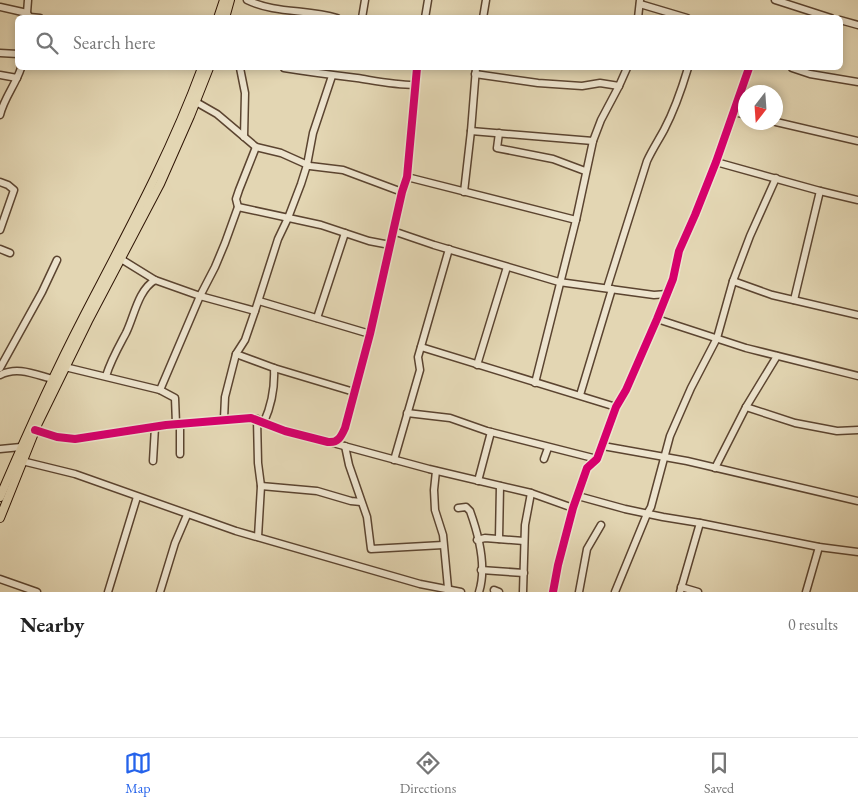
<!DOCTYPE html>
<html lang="en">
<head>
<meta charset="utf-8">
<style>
  :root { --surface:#fff; --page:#f2f2f2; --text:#222; --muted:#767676; --line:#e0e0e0; --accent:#2563eb }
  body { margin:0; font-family:"EB Garamond",serif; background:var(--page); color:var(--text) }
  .compass { position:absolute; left:738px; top:85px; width:45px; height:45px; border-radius:50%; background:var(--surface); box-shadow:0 2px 8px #0003; rotate:197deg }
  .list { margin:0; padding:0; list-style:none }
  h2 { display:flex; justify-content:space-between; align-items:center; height:65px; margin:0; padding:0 20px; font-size:21px }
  h2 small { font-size:16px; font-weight:400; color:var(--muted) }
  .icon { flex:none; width:28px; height:28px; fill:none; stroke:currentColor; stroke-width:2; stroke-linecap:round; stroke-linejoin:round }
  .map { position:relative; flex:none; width:858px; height:592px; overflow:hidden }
  .search { position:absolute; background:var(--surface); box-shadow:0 2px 8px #0003; left:15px; right:15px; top:15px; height:55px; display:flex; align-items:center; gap:12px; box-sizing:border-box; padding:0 18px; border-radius:8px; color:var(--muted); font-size:19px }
  .sheet { height:145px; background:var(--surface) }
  nav { display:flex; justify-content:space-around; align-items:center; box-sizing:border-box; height:70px; border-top:1px solid var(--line); background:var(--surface); font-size:14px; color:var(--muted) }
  nav a { display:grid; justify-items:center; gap:2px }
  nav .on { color:var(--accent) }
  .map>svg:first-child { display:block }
</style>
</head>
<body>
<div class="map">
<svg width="858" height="592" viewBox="0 0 858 592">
  <rect width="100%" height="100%" fill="#e3d6b3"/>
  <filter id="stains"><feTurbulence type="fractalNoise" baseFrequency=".004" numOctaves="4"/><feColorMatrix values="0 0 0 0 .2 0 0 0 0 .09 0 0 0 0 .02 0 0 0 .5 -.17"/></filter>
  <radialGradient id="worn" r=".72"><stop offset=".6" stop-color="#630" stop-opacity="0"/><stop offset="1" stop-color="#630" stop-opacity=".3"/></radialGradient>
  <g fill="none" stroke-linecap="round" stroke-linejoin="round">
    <defs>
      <g id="minor">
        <path d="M 28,0 L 27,13 L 30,18"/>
        <path d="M 247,0 C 276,14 307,9 337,18"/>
        <path d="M 775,0 L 831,18"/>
        <path d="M 640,4 L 687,18"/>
        <path d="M 0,7 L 27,13"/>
        <path d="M 30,17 L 40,18"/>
        <path d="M 362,18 L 365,0"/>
        <path d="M 425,18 L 428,0"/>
        <path d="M 483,18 L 486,0"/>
        <path d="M 638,18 L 640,0"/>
        <path d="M 840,20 L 858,25"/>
        <path d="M 0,53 L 18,54"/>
        <path d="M 240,68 L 245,93 L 244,137"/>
        <path d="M 284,68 C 309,72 332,75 357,78 C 376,81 395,85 414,85"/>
        <path d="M 792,68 L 810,74 L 858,82"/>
        <path d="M 475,74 L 538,83 L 582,86 L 600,83 L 619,86"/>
        <path d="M 0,75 L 17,78"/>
        <path d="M 196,102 L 217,114 L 256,147 L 281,153 L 310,166 L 343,170 L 402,192"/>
        <path d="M 734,112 L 746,115"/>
        <path d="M 0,115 C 4,98 16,84 21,68"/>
        <path d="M 776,122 L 858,141"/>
        <path d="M 471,131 L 593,141"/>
        <path d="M 499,133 L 497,148 L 553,159 L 585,171"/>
        <path d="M 716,162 L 820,191 L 858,200"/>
        <path d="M 407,177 L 576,220"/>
        <path d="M 0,182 L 8,185 L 14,190 L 0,230"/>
        <path d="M 464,192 L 471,131 L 476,68"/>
        <path d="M 238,207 L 321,225 L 369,241 L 390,245"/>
        <path d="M 393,231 L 434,245 L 559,282 L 654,295 L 667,294"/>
        <path d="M 0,249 L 10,253"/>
        <path d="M 121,259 L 155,280"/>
        <path d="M 733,281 L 772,295 L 858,315"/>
        <path d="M 607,288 L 647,161 C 652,150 658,141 664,130 C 674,111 682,88 688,68"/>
        <path d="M 794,300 L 820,191"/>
        <path d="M 259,301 L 370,334"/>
        <path d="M 317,318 L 345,233"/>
        <path d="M 657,319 L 746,348 L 858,376"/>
        <path d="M 421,347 L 616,407"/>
        <path d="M 477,365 L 507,267"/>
        <path d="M 65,367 L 160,390 L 175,398 L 176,424"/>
        <path d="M 0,368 L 42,292 L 57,260"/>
        <path d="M 274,368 L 354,392"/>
        <path d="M 0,375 C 17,366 34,374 52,379"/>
        <path d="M 106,376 C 111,360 118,348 126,333 C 134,317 138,290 155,280 L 200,296 L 255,311"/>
        <path d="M 535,383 L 576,220 L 593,141 L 601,120 L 619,86 L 627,68"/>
        <path d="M 160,390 L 200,296 L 215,267 L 225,243 L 238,207 L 236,199 L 239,190 L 256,147"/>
        <path d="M 580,395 L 612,289"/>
        <path d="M 746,407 L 795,423 L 837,431 L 858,430"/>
        <path d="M 407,413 L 450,418 L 487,431 L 597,459"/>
        <path d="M 224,419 L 225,397 L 236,354"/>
        <path d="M 257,419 L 258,463 L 261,486 L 258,537"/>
        <path d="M 264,422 C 272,404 275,388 274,368 L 236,354 L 245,340 L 255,311 L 278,239 L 288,218 L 301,184 L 307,165 L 313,133 L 332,76"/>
        <path d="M 180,424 L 180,454"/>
        <path d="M 35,430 L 57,437 L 75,439 L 166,425 L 251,418 L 285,431 L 328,442 C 338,443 341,437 345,428 L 370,334 L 402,192 L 407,177 L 417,68"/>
        <path d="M 333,443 L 429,469 L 531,493 L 573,508"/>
        <path d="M 345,446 L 349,465 L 367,517 L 371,549 L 443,545"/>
        <path d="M 603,446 L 687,461 L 858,501"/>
        <path d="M 0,449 L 21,447"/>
        <path d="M 544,459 L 548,448"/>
        <path d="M 394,460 L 420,370 L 418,357 L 449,249"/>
        <path d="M 22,461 L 75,474 L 236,531 L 420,584 L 461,592"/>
        <path d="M 153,461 L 155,427"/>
        <path d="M 715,468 L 746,407 L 777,356"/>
        <path d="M 436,471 L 434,490 L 435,510 L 443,535 L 448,588"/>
        <path d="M 478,481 L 491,432"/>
        <path d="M 261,486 L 317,491 L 351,501 L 361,502"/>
        <path d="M 578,496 L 625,509 L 663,517 L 700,523 L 819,547 L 858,552"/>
        <path d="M 458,508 L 466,507 L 470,511 C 479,536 487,567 479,592"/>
        <path d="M 499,539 L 500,486"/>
        <path d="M 477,540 L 485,538 L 524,541"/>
        <path d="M 481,570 L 524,573"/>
        <path d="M 0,579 L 37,592"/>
        <path d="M 681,587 L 698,592"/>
        <path d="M 494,590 L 499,592"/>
        <path d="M 108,592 L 137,497"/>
        <path d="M 160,592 L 175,543 L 187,515"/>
        <path d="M 523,592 L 525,525 L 531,493"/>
        <path d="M 553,592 L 558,565 L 573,508 L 587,468 L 597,459 L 616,407 L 626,390 L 657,319 L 673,279 L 679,251 L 695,215 L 716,162 L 749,68"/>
        <path d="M 579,592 L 587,549 L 601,525"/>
        <path d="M 615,592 L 647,514 L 651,507 L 670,436 L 691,388 L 717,338 L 733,281 L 750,236 L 776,178"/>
        <path d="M 680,592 L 700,523"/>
        <path d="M 806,592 L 819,547"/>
      </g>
      <g id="major">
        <path d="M 218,18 L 224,0"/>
        <path d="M 225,18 L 230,0"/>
        <path d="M 0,497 C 26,436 53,376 83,318 C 126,235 170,155 202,68"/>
        <path d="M 0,518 L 38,423 L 88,321 L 160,184 L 190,116 L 209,68"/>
      </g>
    </defs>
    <!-- minor casing -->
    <use href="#minor" stroke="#5b4430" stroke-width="9"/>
    <!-- major casing -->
    <use href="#major" stroke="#2e1404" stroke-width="10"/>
    <!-- minor -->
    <use href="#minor" stroke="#ede4ce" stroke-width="6"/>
    <!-- major -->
    <use href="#major" stroke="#e3d6b3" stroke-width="8"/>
    <defs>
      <g id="cycleway">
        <path d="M 35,430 L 57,437 L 75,439 L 166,425 L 251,418 L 285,431 L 328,442 C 338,443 341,437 345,428 L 370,334 L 402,192 L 407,177 L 417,68"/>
        <path d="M 553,592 L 558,565 L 573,508 L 587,468 L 597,459 L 616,407 L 626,390 L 657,319 L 673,279 L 679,251 L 695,215 L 716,162 L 749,68"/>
      </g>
    </defs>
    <!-- cycleway casing -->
    <use href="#cycleway" stroke="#ede4ce" stroke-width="11"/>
    <!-- cycleway -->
    <use href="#cycleway" stroke="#d6006c" stroke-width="8"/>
  </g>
  <rect width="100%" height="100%" filter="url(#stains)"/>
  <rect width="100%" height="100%" fill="url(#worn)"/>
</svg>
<svg class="compass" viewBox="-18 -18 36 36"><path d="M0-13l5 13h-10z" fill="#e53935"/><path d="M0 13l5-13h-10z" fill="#767676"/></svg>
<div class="search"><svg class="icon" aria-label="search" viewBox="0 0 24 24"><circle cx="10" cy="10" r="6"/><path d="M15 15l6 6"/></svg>Search here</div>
</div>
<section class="sheet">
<h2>Nearby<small>0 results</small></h2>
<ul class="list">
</ul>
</section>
<nav>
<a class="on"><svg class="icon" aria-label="map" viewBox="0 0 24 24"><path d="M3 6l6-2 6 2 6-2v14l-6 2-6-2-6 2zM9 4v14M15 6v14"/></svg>Map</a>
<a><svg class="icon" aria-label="directions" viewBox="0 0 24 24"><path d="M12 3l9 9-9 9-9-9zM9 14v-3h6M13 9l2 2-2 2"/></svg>Directions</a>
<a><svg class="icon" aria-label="saved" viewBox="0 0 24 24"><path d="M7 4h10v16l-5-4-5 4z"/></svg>Saved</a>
</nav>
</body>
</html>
